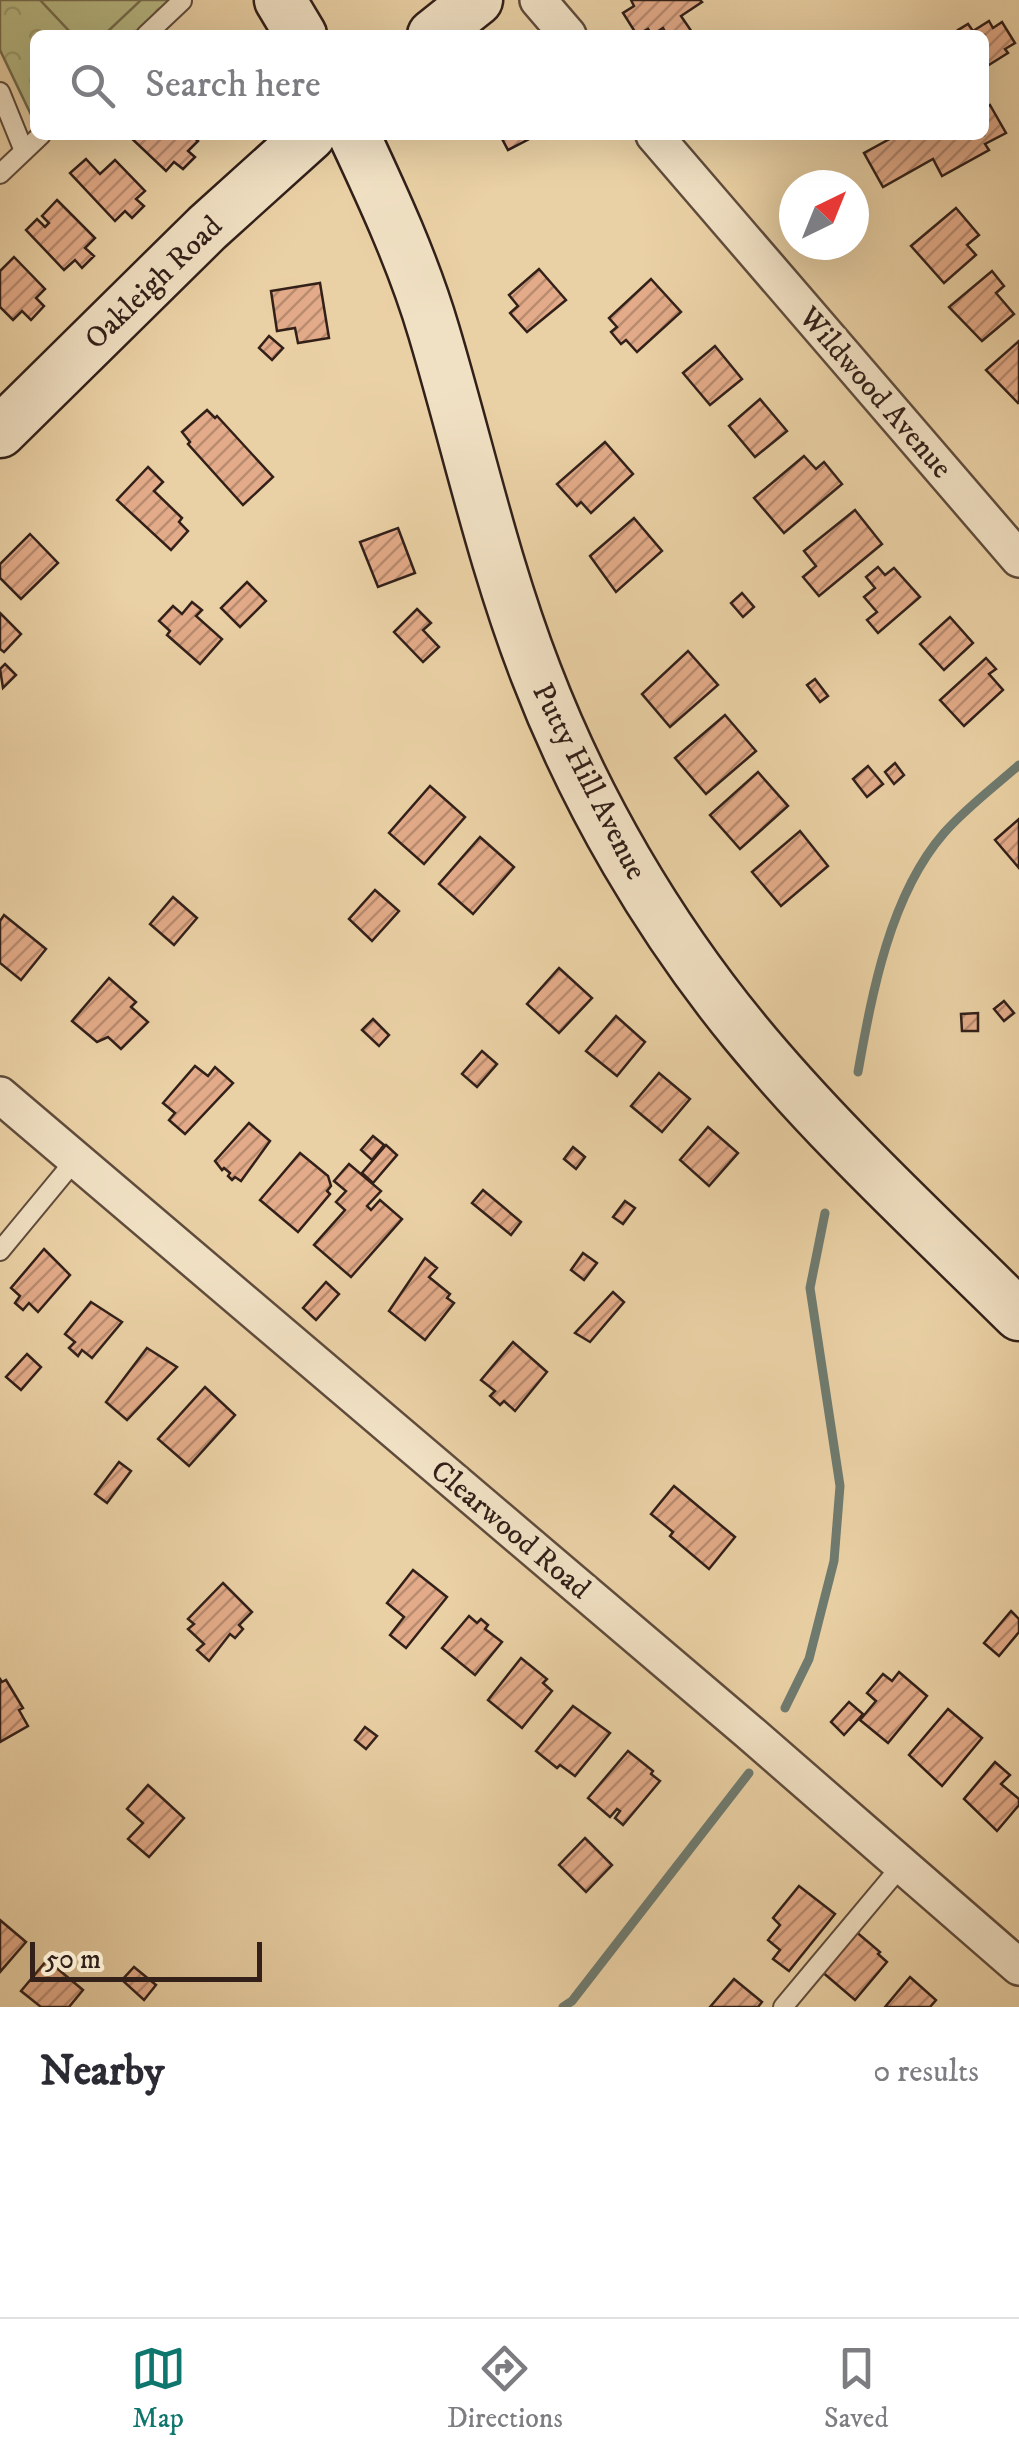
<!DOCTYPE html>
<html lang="en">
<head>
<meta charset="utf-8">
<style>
  :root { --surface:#fff; --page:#f7f7f7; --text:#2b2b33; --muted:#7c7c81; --line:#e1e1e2; --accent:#0f766e }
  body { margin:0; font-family:"IM FELL DW Pica",serif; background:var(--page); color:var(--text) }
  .compass { position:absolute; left:779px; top:170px; width:90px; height:90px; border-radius:50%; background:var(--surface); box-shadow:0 10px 40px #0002; rotate:43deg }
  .scale { position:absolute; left:30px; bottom:25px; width:232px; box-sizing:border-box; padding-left:10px; border:5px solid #322019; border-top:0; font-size:28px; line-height:35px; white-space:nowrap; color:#322019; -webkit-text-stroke:8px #f1e1c4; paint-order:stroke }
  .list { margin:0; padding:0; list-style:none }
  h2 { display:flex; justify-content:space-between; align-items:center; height:130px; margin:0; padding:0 40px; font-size:42px }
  h2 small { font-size:32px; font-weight:400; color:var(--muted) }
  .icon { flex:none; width:55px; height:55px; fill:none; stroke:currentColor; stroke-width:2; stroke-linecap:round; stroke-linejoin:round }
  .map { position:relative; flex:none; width:1019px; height:2007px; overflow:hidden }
  .search { position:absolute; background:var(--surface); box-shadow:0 10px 40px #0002; left:30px; right:30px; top:30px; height:110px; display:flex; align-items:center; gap:25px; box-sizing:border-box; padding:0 35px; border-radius:15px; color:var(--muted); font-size:38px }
  .sheet { height:310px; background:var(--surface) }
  nav { display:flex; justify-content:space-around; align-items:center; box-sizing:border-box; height:140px; border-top:2px solid var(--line); background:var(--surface); font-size:28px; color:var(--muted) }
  nav a { display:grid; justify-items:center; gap:5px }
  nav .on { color:var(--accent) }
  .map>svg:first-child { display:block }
</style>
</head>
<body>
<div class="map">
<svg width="1019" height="2007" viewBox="0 0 1019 2007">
  <defs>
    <pattern id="forest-crowns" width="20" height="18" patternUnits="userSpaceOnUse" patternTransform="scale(2.5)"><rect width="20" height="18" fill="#b9bb85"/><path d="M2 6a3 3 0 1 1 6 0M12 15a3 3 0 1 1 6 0" fill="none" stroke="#a0a072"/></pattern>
    <pattern id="building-hatch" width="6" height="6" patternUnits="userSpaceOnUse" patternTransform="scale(2.5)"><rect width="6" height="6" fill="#e3ab89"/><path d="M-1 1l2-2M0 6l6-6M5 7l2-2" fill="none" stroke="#b98b6f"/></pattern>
  </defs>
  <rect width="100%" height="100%" fill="#ead1a5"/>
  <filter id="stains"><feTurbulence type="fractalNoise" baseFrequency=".002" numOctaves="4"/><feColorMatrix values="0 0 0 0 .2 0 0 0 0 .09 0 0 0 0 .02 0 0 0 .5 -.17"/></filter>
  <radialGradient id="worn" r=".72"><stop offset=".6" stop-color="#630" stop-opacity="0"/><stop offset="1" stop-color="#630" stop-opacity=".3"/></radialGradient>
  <!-- forest -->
  <path fill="url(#forest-crowns)" stroke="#766e4f" stroke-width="2.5" d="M 0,0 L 171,0 L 134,35 L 35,35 L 35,123 L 0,50 Z"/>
  <!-- pitch -->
  <path fill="#b9bb85" stroke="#766e4f" stroke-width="2.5" d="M 40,0 L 141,0 L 104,35 L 73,35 Z"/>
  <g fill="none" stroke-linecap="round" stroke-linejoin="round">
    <!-- stream -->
    <g stroke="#6f7b70" stroke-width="9">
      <path d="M 858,1072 C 872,993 890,895 944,833 C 966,808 994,787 1019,765"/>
      <path d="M 785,1708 L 809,1659 L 834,1561 L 840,1486 L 810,1288 L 825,1213"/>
      <path d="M 563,2007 L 572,2001 L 749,1773"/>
    </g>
  </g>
  <!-- building -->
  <g fill="url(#building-hatch)" stroke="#322019" stroke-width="2.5">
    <path d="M 631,0 L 700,0 L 702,2 L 681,16 L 692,32 L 687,35 L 667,35 L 663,28 L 652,35 L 648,29 L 637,35 L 623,13 L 634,6 Z"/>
    <path d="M 989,21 L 993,28 L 1002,22 L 1015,43 L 1005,49 L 1008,53 L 984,68 L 984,35 L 961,35 L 958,30 L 968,24 L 973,31 Z"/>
    <path d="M 990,105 L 1006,133 L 985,144 L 989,150 L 942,176 L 933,159 L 883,187 L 864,153 L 897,135 L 984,135 L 984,109 Z"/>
    <path d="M 128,135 L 191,135 L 198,141 L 188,151 L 195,157 L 183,169 L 174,162 L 166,171 Z"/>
    <path d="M 500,135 L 537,135 L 508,150 Z"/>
    <path d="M 86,159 L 100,174 L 115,160 L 145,191 L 136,199 L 144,206 L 132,218 L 125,211 L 115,221 L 70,173 Z"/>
    <path d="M 57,200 L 95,238 L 85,248 L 94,256 L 82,268 L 75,260 L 64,270 L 26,230 L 37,219 L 45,227 L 49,223 L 42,216 Z"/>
    <path d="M 956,208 L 979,235 L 967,245 L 976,255 L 944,283 L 911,246 Z"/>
    <path d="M 14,257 L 45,289 L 36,298 L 44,306 L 31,320 L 22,311 L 13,320 L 0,307 L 0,271 Z"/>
    <path d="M 539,269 L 566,300 L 527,332 L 510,313 L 518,306 L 509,295 Z"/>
    <path d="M 992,271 L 1004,286 L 996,293 L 1014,314 L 982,341 L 949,307 Z"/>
    <path d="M 651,279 L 681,312 L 637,352 L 626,340 L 621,344 L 611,332 L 617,327 L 609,318 Z"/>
    <path d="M 320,283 L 329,338 L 298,343 L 295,328 L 277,331 L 271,291 Z"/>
    <path d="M 269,336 L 283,348 L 272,360 L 259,348 Z"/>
    <path d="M 1019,341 L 1019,402 L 1018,403 L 986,370 Z"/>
    <path d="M 715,346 L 742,379 L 710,405 L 683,373 Z"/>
    <path d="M 760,399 L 787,431 L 755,457 L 729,426 Z"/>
    <path d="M 207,410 L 215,418 L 217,416 L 273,477 L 243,505 L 188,444 L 190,442 L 182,432 Z"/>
    <path d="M 605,442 L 633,474 L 591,513 L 581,502 L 577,506 L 557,484 Z"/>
    <path d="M 804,456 L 816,469 L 824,462 L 842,484 L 784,533 L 754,498 Z"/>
    <path d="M 148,467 L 163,482 L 154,491 L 182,518 L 179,522 L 188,531 L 171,550 L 117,500 Z"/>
    <path d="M 855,510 L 882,544 L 819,596 L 803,577 L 816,566 L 804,551 Z"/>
    <path d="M 634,518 L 662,551 L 616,592 L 590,556 Z"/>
    <path d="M 398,528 L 415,573 L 378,587 L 360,542 Z"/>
    <path d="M 30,534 L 58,563 L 21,599 L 0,578 L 0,564 Z"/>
    <path d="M 878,567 L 885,575 L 894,568 L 920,597 L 878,633 L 867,620 L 877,612 L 864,597 L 875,588 L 866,577 Z"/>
    <path d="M 247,582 L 266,601 L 240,627 L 221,608 Z"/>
    <path d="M 742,593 L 754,607 L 743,617 L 731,603 Z"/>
    <path d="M 192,602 L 202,610 L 196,616 L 222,639 L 200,664 L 167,635 L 170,631 L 159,621 L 173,606 L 182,614 Z"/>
    <path d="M 417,609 L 431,623 L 423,630 L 439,647 L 423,662 L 394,632 Z"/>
    <path d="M 0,613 L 21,634 L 4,652 L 0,649 Z"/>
    <path d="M 950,617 L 973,643 L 944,670 L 920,644 Z"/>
    <path d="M 688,651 L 718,685 L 670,727 L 642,694 Z"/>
    <path d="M 986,658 L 996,669 L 989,674 L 1003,690 L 964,726 L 940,700 Z"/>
    <path d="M 5,664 L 16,675 L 3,688 L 0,669 Z"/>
    <path d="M 815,679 L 828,696 L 820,702 L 807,685 Z"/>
    <path d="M 725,715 L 756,751 L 706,794 L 675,758 Z"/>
    <path d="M 895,763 L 904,775 L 894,784 L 885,772 Z"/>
    <path d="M 868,766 L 883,784 L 867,797 L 853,779 Z"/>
    <path d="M 758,772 L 788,806 L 740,849 L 710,815 Z"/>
    <path d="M 430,786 L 465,817 L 424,864 L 389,833 Z"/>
    <path d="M 1019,819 L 1019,868 L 995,840 Z"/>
    <path d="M 800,831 L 828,866 L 781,906 L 752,872 Z"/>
    <path d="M 480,837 L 514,867 L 473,914 L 439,884 Z"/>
    <path d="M 375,890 L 399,911 L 372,941 L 349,919 Z"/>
    <path d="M 173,897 L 197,918 L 174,945 L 150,924 Z"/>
    <path d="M 4,915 L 46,949 L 21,980 L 0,963 L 0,921 Z"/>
    <path d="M 559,968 L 592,998 L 559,1033 L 527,1004 Z"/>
    <path d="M 109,978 L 136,1002 L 131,1007 L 148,1022 L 121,1049 L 108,1037 L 97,1042 L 72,1021 Z"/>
    <path d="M 1004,1001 L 1014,1013 L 1004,1021 L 994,1009 Z"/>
    <path d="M 978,1013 L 978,1031 L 962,1031 L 961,1014 Z"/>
    <path d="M 616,1016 L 645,1042 L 617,1076 L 586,1051 Z"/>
    <path d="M 373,1019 L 389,1035 L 379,1046 L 362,1030 Z"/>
    <path d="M 482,1051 L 497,1064 L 477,1087 L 462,1074 Z"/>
    <path d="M 195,1066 L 208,1076 L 215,1067 L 233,1083 L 185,1134 L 169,1120 L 175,1113 L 163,1103 Z"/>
    <path d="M 659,1073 L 690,1099 L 662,1132 L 631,1106 Z"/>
    <path d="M 249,1123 L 270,1141 L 241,1181 L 235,1177 L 232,1180 L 228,1176 L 230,1173 L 224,1168 L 222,1170 L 215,1161 Z"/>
    <path d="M 708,1127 L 738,1153 L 709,1186 L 680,1160 Z"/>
    <path d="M 373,1136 L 384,1145 L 372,1160 L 361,1150 Z"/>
    <path d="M 386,1145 L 397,1155 L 373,1183 L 362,1173 Z"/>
    <path d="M 573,1147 L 585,1157 L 576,1169 L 564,1159 Z"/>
    <path d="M 300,1153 L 328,1176 L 331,1186 L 327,1191 L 330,1194 L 298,1232 L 260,1200 Z"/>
    <path d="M 349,1164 L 381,1191 L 367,1206 L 371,1210 L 380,1200 L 402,1219 L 351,1277 L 314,1245 L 345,1210 L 336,1202 L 346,1191 L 334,1181 Z"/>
    <path d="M 483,1190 L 521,1222 L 511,1235 L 472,1203 Z"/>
    <path d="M 625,1201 L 635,1208 L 623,1224 L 613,1217 Z"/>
    <path d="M 44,1249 L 70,1275 L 38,1312 L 29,1303 L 23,1310 L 15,1303 L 20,1296 L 11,1288 Z"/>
    <path d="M 583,1253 L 597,1263 L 584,1280 L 571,1270 Z"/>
    <path d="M 425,1258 L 437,1268 L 429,1277 L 450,1294 L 447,1298 L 454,1303 L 425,1340 L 389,1311 Z"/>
    <path d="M 326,1282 L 339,1294 L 316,1320 L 303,1308 Z"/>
    <path d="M 613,1292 L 624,1302 L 590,1342 L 575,1333 Z"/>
    <path d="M 91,1302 L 122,1322 L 92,1358 L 82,1350 L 78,1356 L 69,1348 L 75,1342 L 65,1334 Z"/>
    <path d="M 513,1342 L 547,1372 L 515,1411 L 504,1401 L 500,1405 L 490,1396 L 495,1391 L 481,1380 Z"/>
    <path d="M 147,1348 L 177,1367 L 127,1420 L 106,1402 Z"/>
    <path d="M 27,1354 L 41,1367 L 21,1390 L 6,1377 Z"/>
    <path d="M 205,1387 L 235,1415 L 189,1466 L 158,1439 Z"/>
    <path d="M 119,1462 L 131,1471 L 107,1503 L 95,1494 Z"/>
    <path d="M 674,1486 L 735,1537 L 709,1569 L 670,1536 L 673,1532 L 651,1514 Z"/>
    <path d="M 413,1570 L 447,1597 L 406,1648 L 390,1635 L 404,1617 L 387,1603 Z"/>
    <path d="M 223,1583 L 252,1612 L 239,1625 L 243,1629 L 235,1638 L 230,1634 L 209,1661 L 197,1650 L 204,1644 L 188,1629 L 194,1624 L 188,1619 Z"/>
    <path d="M 1011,1611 L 1019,1619 L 1019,1632 L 999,1656 L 984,1643 Z"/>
    <path d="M 469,1616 L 477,1623 L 481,1619 L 488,1625 L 485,1629 L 502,1642 L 475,1675 L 442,1648 Z"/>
    <path d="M 521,1658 L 547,1679 L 543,1683 L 552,1691 L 522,1728 L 488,1700 Z"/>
    <path d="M 899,1672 L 927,1696 L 888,1743 L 860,1720 L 876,1701 L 867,1693 L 883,1674 L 892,1681 Z"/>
    <path d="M 0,1679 L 2,1682 L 6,1680 L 23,1708 L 19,1710 L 28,1726 L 0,1742 Z"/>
    <path d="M 849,1702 L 863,1714 L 844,1735 L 831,1722 Z"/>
    <path d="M 573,1706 L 610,1733 L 575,1776 L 560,1765 L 557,1768 L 536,1751 Z"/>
    <path d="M 948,1709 L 982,1738 L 942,1786 L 909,1755 Z"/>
    <path d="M 365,1727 L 377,1736 L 366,1749 L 355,1740 Z"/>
    <path d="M 628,1751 L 653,1771 L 651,1774 L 660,1781 L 623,1825 L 615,1818 L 620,1811 L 617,1809 L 610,1817 L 588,1798 Z"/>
    <path d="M 995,1762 L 1010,1775 L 1001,1784 L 1019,1799 L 1019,1805 L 997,1831 L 964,1799 Z"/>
    <path d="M 148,1785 L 184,1818 L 149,1857 L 128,1839 L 143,1823 L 127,1809 Z"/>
    <path d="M 585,1838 L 612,1865 L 586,1892 L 559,1865 Z"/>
    <path d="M 799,1886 L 835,1914 L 789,1971 L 773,1959 L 780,1950 L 768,1940 L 780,1925 L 773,1918 Z"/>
    <path d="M 0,1920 L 26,1942 L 0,1972 Z"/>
    <path d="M 854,1930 L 880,1952 L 878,1954 L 887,1962 L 855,2000 L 820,1970 Z"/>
    <path d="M 47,1960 L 83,1990 L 69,2007 L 41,2007 L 21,1991 Z"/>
    <path d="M 134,1967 L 156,1985 L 144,2000 L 122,1980 Z"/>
    <path d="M 910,1977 L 936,2000 L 930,2007 L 885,2007 Z"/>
    <path d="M 734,1979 L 762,2002 L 758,2007 L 710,2007 Z"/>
  </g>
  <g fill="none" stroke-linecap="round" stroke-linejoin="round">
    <defs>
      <g id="lane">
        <path d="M 146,35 L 182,1"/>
        <path d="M 0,92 L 24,151"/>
        <path d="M 0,174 L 41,135"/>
        <path d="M 0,1251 L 76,1159"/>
        <path d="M 783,2007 L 902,1865"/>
      </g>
      <g id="street">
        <path d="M 538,0 L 568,35"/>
        <path d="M 654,135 L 1019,559"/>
        <path d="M 0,1095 L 749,1732 L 1019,1967"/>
      </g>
      <g id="secondary">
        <path d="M 280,0 L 301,35"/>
        <path d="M 433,35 L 477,0"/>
        <path d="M 354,135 C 384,199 414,264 434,332 C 468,446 493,562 536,673 C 585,801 658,926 745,1032 C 828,1133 926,1223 1019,1315"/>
        <path d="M 0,432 L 207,228 L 310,135"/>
      </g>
    </defs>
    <!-- lane casing -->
    <use href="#lane" stroke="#604c3c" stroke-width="22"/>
    <!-- street casing -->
    <use href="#street" stroke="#604c3c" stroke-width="40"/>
    <!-- secondary casing -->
    <use href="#secondary" stroke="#322019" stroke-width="55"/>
    <!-- lane -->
    <use href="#lane" stroke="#f1e1c4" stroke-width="18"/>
    <!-- street -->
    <use href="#street" stroke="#f1e1c4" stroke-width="35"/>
    <!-- secondary -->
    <use href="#secondary" stroke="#f1e1c4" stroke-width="50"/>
  </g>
  <g text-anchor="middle" stroke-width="10" stroke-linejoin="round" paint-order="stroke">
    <!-- street labels -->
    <g font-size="30" fill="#322019" stroke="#f1e1c4">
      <text transform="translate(153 282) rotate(-44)" y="10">Oakleigh Road</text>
      <text transform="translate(876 392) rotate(49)" y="10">Wildwood Avenue</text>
      <text transform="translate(590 781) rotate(63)" y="10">Putty Hill Avenue</text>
      <text transform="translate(511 1529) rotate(40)" y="10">Clearwood Road</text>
    </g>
  </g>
  <rect width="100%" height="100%" filter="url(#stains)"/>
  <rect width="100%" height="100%" fill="url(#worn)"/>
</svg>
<svg class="compass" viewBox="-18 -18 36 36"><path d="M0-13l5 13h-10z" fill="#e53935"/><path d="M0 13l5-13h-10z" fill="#7c7c81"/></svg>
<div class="scale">50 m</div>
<div class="search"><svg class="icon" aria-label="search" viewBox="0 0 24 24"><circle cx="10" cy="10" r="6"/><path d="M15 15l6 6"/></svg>Search here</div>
</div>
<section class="sheet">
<h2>Nearby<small>0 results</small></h2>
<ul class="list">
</ul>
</section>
<nav>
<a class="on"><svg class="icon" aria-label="map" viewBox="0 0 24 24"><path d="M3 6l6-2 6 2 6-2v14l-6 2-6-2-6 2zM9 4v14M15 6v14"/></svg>Map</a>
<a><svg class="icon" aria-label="directions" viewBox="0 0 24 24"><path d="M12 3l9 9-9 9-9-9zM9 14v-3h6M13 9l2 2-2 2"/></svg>Directions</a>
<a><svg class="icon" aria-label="saved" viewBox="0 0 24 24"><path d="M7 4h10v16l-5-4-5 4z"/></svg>Saved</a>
</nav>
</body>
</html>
